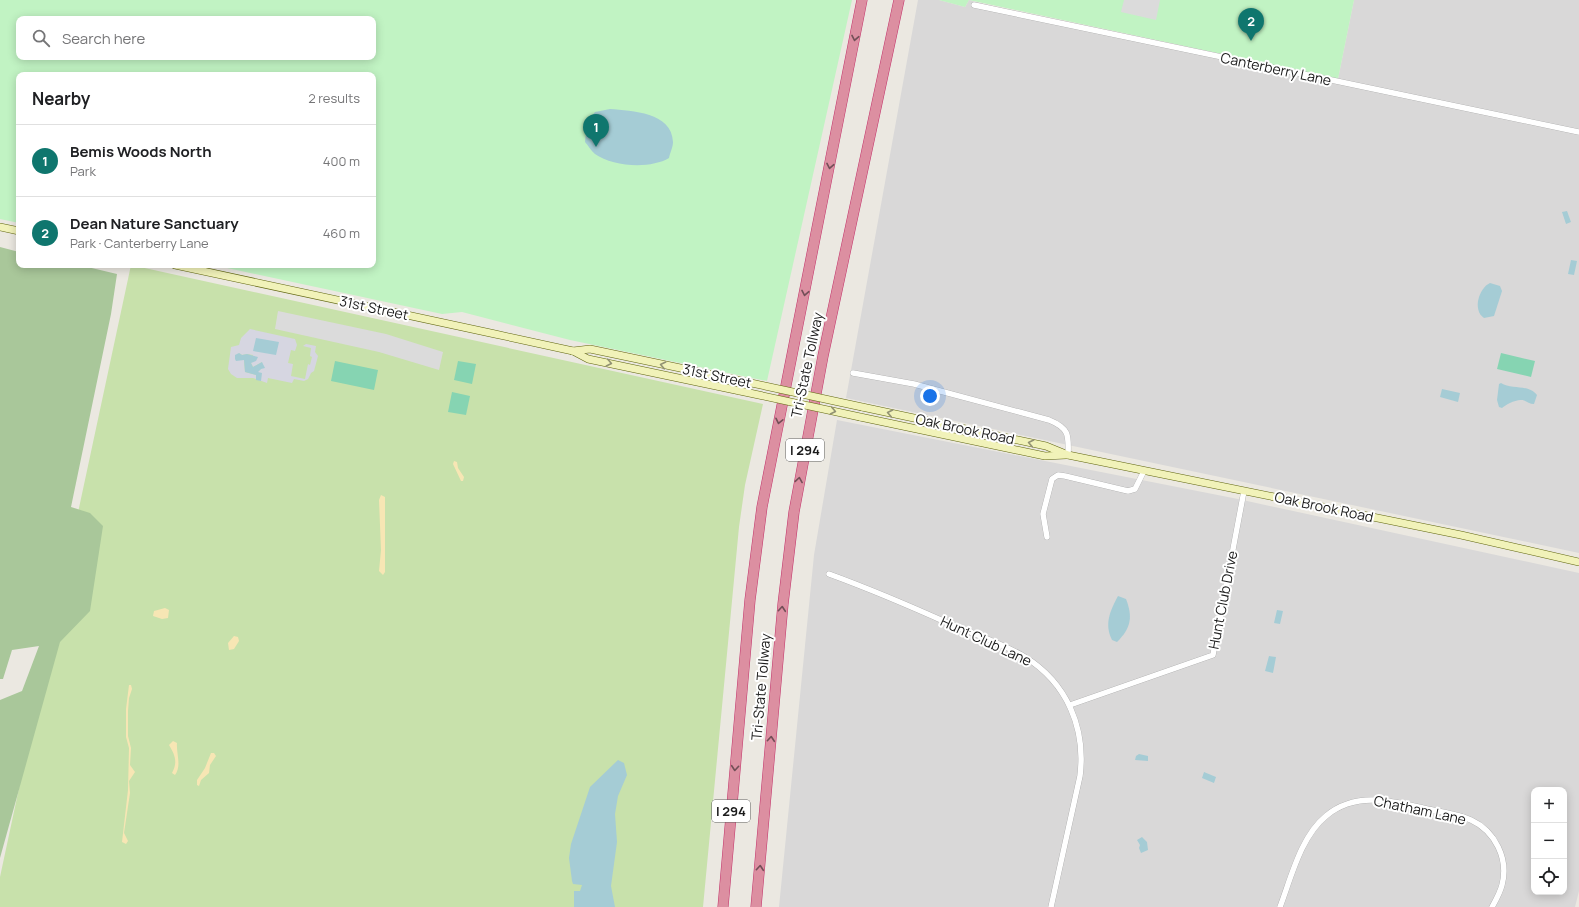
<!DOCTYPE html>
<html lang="en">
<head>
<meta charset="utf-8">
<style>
  :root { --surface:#fff; --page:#f2f2f2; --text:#202124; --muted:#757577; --line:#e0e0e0; --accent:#0f766e }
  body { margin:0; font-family:Manrope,sans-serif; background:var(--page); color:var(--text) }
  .controls { position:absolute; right:12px; bottom:12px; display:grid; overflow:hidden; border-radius:8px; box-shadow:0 2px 10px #0003 }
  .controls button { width:36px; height:36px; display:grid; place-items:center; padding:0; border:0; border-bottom:1px solid var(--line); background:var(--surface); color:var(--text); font:20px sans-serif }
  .you { position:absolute; left:930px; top:396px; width:14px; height:14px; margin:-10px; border:3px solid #fff; border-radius:50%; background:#1a73e8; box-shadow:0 0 0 6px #1a73e833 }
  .badge { display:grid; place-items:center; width:26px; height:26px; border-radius:50%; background:var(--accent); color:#fff; font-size:13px; font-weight:700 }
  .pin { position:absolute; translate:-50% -33px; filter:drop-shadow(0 1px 2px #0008) }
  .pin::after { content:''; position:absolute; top:21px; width:14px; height:12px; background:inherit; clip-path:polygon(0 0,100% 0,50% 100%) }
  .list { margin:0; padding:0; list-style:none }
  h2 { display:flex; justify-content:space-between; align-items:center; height:52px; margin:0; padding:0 16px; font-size:17px }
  h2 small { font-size:13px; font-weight:400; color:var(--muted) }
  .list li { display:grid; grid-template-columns:26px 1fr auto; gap:12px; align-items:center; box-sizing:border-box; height:72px; padding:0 16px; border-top:1px solid var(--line) }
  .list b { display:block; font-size:15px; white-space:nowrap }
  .list p { margin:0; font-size:13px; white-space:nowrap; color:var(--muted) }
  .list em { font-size:13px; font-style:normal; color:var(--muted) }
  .icon { flex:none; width:22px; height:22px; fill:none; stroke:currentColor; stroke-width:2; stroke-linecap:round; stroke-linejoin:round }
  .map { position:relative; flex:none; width:1579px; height:907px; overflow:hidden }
  .search { position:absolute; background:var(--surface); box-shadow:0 2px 10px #0003; left:16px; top:16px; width:360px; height:44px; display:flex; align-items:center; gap:10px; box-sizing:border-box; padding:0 14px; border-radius:8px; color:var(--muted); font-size:15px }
  .panel { position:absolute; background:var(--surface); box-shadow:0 2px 10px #0003; left:16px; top:72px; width:360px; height:196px; border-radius:8px }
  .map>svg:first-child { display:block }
</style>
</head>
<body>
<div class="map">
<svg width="1579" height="907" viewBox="0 0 1579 907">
  <rect width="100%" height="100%" fill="#ebe8e1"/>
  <!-- residential -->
  <g fill="#d9d8d8" fill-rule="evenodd">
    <path d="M 918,0 L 939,0 L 965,7 L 969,0 L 999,8 L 1338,79 L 1354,0 L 1579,0 L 1579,553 L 846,398 Z"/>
    <path d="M 837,420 L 1238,499 L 1579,573 L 1579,891 L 1575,907 L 779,907 L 814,555 ZM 1534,790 L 1564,790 L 1564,892 L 1534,892 Z"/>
  </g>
  <!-- grass -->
  <path fill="#c8e1ab" d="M 131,265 L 763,404 L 745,485 L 739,527 L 703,907 L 0,907 L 0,877 Z"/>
  <!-- forest -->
  <path fill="#a9c79a" d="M 0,247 L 19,252 L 19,265 L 79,265 L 117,274 L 111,314 L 71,507 L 90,513 L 103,526 L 90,611 L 60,642 L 0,858 L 0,700 L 22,691 L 39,646 L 12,650 L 3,679 L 0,679 Z"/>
  <!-- sand -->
  <g fill="#f7e6b4">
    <path d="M 454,461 L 457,462 L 458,468 L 464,477 L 463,481 L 461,481 L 453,464 Z"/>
    <path d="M 381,495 L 385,497 L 385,572 L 383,575 L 379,571 L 381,550 L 379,500 Z"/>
    <path d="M 165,608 L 169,610 L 168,618 L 162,619 L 153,616 L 154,611 Z"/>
    <path d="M 234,636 L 238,637 L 239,641 L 234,649 L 229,650 L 228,643 Z"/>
    <path d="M 129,685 L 131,685 L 132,689 L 129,698 L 128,711 L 128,736 L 131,748 L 130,765 L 135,772 L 129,781 L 130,793 L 124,833 L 128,841 L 126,844 L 122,842 L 128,790 L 129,748 L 126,737 L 126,709 Z"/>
    <path d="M 173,741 L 177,743 C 176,753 182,766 175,775 L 172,773 C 178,762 175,755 169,745 Z"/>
    <path d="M 211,753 L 214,753 L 216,756 L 210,765 L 209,773 L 201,780 L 199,786 L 197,785 L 197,780 L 205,768 Z"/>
  </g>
  <!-- park -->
  <g fill="#c1f3c3" fill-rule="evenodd">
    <path d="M 0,0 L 852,0 L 767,381 L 570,340 L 462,312 L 442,314 L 213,265 L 373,265 L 373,75 L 19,75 L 19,223 L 0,219 ZM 19,19 L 373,19 L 373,57 L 19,57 Z"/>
    <path d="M 939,0 L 969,0 L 965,7 Z"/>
    <path d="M 969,0 L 1354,0 L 1338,79 Z"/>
  </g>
  <!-- pitch -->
  <g fill="#86d4b2">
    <path d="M 1501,353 L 1535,361 L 1531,377 L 1497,369 Z"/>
    <path d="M 335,361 L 378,370 L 374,390 L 331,381 Z"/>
    <path d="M 458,361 L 476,364 L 472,384 L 454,380 Z"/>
    <path d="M 452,392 L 470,396 L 466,415 L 448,412 Z"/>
  </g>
  <!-- parking -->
  <g fill="#dbdbdb">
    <path d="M 1124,0 L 1160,0 L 1156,20 L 1121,12 Z"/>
    <path d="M 278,311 L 386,334 L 443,352 L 439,370 L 379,352 L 275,329 Z"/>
  </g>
  <!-- plaza -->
  <path fill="#d6d6e1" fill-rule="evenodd" d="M 250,329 L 295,339 L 297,345 L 295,351 L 291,350 L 288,363 L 293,364 L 291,376 L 305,379 L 308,364 L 310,365 L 312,357 L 310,356 L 311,348 L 303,346 L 306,344 L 316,346 L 315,352 L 318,356 L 314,371 L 311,373 L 308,379 L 304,381 L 294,379 L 292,383 L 268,378 L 267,383 L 253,378 L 237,378 L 231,374 L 228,369 L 231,347 L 239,345 L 241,338 ZM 239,353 L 242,355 L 247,354 L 253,355 L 251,363 L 253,367 L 262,362 L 261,369 L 257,372 L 261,381 L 256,375 L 245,372 L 244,360 L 240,360 Z"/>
  <!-- water -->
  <g fill="#a5ccd5">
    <path d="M 610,109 C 632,111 672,112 673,142 C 673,147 670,153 669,158 C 651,169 613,167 595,154 C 591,151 588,145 585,142 L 587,123 L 595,112 Z"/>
    <path d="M 1567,211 L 1571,222 L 1566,224 L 1562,212 Z"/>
    <path d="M 1571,260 L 1577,261 L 1574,275 L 1568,274 Z"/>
    <path d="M 1490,283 L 1500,286 L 1502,291 L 1494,316 L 1484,318 C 1472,310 1479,288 1490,283 Z"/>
    <path d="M 256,338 L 279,342 L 276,355 L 253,351 Z"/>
    <path d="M 239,353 L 242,355 L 247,354 L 258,357 L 256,361 L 251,363 L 253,367 L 262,362 L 265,368 L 261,369 L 258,372 L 262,373 L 261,381 L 256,380 L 256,375 L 245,372 L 244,360 L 236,361 L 235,359 L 235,355 Z"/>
    <path d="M 1501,383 C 1512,390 1529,384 1537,395 L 1534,404 C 1529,404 1525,400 1522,400 C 1516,399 1505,405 1502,408 L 1499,407 L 1497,400 L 1499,384 Z"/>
    <path d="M 1442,389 L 1460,393 L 1458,402 L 1440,397 Z"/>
    <path d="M 1118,596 L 1126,599 C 1133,617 1131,628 1117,642 L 1112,640 C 1104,624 1110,611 1118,596 Z"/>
    <path d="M 1277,610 L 1283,611 L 1280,624 L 1274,623 Z"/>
    <path d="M 1269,656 L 1276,657 L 1273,673 L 1265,671 Z"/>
    <path d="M 1139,754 L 1148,756 L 1148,761 L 1135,760 L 1136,756 Z"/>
    <path d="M 618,760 L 624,763 L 627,775 L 618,796 L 615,814 L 617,842 L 611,886 L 615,907 L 574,907 L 574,891 L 580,891 L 582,885 L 573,884 L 572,881 L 569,858 L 571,844 L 590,787 Z"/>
    <path d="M 1204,772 L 1216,777 L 1214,783 L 1202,778 Z"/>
    <path d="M 1142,837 L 1147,842 L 1148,850 L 1141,853 L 1139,848 L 1140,845 L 1137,840 Z"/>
  </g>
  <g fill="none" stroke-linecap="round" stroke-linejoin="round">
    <defs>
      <g id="minor">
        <path d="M 974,5 L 1579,132"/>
        <path d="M 853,373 L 914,384 L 1049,420 C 1069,428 1069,435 1068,455"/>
        <path d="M 1047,537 L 1043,514 L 1052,479 L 1058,475 L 1065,476 L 1128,491 L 1135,489 L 1144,471"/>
        <path d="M 829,574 C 870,589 910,606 950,624 C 974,634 1002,643 1025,657 C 1067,683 1086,728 1080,776 L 1051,907"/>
        <path d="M 1070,705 L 1213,655 L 1244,491"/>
        <path d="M 1280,907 C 1291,878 1301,836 1326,816 C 1356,791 1392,801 1427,809 C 1441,812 1457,814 1471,820 C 1495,831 1509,859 1502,885 C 1500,893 1496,900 1492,907"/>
      </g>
      <g id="secondary">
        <path d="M 0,227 L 19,231"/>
        <path d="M 175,265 L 495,334 L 573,351 L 588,359 L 740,391"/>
        <path d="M 573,351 L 590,349 L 742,381"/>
        <path d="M 862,407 L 1046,446 L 1068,455 L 1461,535 L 1579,562"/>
        <path d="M 860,417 L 1045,456 L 1066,455"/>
      </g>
      <g id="motorway">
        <path d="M 723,907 L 750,600 L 762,507 L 862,0"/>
        <path d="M 756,907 L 783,604 L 794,512 L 823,356 L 899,0"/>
      </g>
    </defs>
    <!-- minor casing -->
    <use href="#minor" stroke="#9f9f9f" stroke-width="6"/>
    <!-- secondary casing -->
    <use href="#secondary" stroke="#5f650f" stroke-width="8"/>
    <!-- motorway casing -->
    <use href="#motorway" stroke="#c3346b" stroke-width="11"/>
    <!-- minor -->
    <use href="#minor" stroke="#fff" stroke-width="5.5"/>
    <!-- secondary -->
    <use href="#secondary" stroke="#f1f2b9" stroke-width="7"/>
    <!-- motorway -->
    <use href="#motorway" stroke="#dc8fa1" stroke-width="10"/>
    <defs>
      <g id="secondary-bridge">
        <path d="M 742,381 L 862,407"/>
        <path d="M 740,391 L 860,417"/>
      </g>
    </defs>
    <!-- secondary-bridge casing -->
    <use href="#secondary-bridge" stroke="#5f650f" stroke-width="8" stroke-linecap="butt"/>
    <!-- secondary-bridge -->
    <use href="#secondary-bridge" stroke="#f1f2b9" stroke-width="7"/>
  </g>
  <!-- one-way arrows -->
  <defs><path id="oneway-chevron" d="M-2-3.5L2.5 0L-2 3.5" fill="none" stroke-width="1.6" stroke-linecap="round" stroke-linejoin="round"/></defs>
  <g stroke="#724f57">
    <use href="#oneway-chevron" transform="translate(855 38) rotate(101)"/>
    <use href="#oneway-chevron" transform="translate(830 166) rotate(101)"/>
    <use href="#oneway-chevron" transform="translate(805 293) rotate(101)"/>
    <use href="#oneway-chevron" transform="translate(779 421) rotate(102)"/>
    <use href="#oneway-chevron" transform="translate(799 480) rotate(-81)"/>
    <use href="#oneway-chevron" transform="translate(782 609) rotate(-85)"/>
    <use href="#oneway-chevron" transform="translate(771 739) rotate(-85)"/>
    <use href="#oneway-chevron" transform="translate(735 768) rotate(95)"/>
    <use href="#oneway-chevron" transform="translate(760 868) rotate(-85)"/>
  </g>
  <g stroke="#919172">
    <use href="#oneway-chevron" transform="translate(609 363) rotate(12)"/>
    <use href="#oneway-chevron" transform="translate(663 365) rotate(-168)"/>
    <use href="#oneway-chevron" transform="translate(833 411) rotate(12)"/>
    <use href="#oneway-chevron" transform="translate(890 413) rotate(-168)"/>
    <use href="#oneway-chevron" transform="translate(1031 443) rotate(-168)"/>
  </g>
  <g text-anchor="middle" stroke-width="4" stroke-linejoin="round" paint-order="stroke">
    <!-- shield labels -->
    <g fill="#fff" stroke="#5f5f5f" stroke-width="1">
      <rect x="786" y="439" width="38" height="22" rx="3"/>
      <rect x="712" y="800" width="38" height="22" rx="3"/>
    </g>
    <g font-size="13" font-weight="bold" fill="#1b1b1b">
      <text x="805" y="455">I 294</text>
      <text x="731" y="816">I 294</text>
    </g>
    <!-- street labels -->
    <g font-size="14" fill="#1b1b1b" stroke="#fff">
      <text transform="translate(1276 69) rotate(12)" y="5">Canterberry Lane</text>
      <text transform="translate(374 308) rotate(12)" y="5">31st Street</text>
      <text transform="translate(807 365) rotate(-78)" y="5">Tri-State Tollway</text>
      <text transform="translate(717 376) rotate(12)" y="5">31st Street</text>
      <text transform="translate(965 429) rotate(12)" y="5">Oak Brook Road</text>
      <text transform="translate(1324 507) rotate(12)" y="5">Oak Brook Road</text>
      <text transform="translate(1223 600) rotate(-79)" y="5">Hunt Club Drive</text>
      <text transform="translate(986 641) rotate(25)" y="5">Hunt Club Lane</text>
      <text transform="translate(761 687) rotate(-85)" y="5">Tri-State Tollway</text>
      <text transform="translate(1420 810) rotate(12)" y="5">Chatham Lane</text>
    </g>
  </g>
</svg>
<div class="controls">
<button>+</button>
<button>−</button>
<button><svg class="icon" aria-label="locate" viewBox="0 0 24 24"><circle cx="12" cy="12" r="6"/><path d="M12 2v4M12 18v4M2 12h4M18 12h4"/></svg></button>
</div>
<div class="you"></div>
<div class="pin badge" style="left:596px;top:147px">1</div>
<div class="pin badge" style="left:1251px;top:41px">2</div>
<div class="search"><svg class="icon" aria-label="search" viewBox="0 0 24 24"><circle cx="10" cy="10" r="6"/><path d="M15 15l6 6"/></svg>Search here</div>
<section class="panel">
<h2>Nearby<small>2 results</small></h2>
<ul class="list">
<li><span class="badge">1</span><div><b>Bemis Woods North</b><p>Park</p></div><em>400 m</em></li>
<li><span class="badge">2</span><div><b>Dean Nature Sanctuary</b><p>Park · Canterberry Lane</p></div><em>460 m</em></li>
</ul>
</section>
</div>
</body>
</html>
